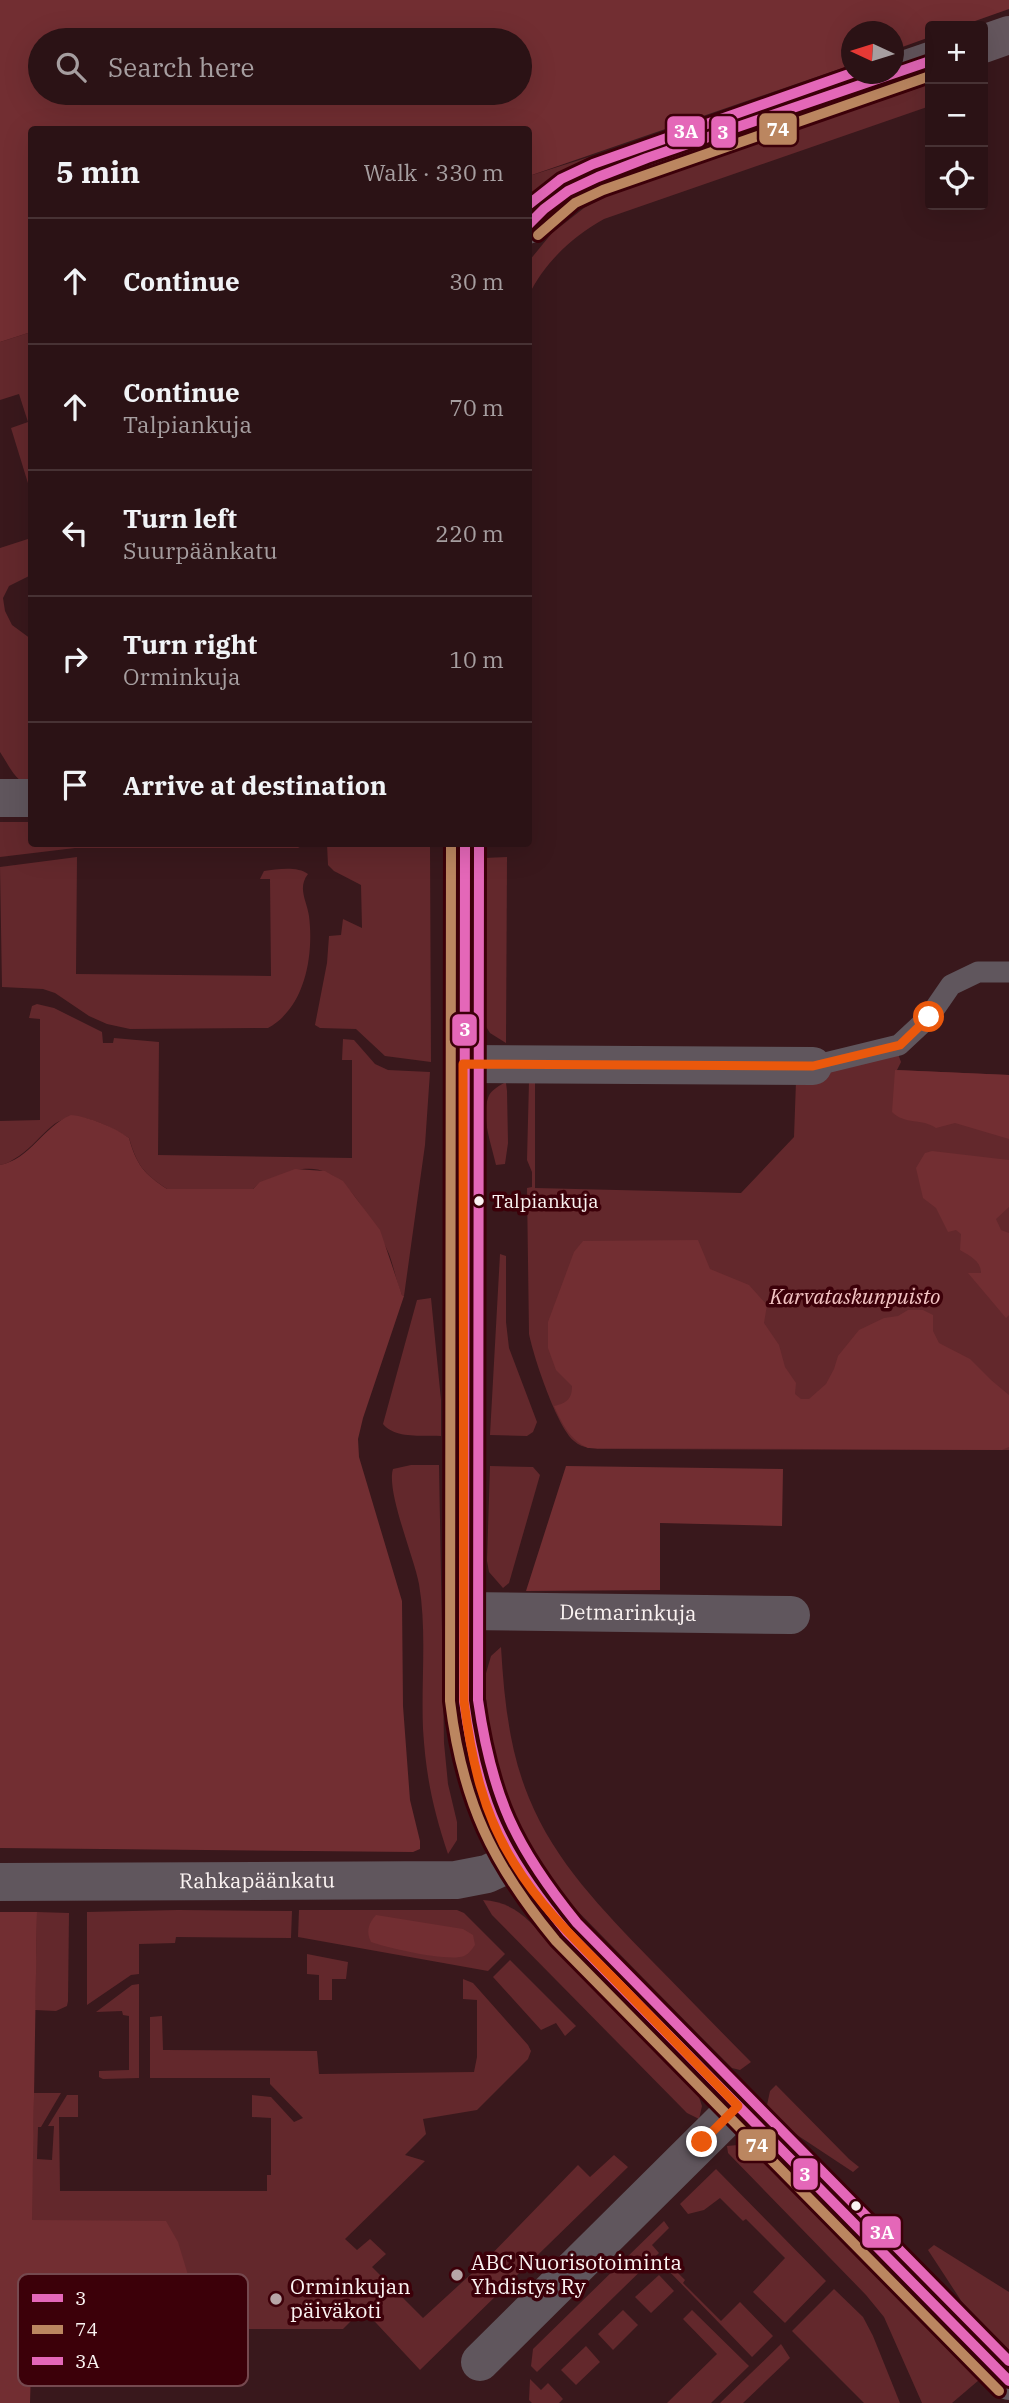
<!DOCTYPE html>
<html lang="en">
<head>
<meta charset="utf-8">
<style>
  :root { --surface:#2b1215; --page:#331b1e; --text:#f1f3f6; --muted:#a69ea0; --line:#473234 }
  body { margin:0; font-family:"IBM Plex Serif",serif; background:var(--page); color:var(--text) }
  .controls { position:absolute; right:21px; top:21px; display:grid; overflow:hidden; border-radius:7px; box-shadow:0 7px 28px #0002 }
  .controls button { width:63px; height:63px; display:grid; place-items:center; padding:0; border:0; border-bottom:2px solid var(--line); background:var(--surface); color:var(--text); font:35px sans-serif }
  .compass { position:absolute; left:841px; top:21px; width:63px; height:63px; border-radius:50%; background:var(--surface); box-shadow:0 7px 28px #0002; rotate:274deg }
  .stop { position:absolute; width:21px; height:21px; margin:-16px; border:5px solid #ea580c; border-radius:50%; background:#fff }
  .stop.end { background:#ea580c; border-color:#fff; box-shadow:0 2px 7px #0008 }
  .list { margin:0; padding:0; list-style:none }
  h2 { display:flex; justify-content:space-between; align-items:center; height:91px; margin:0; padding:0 28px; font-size:30px }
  h2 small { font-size:23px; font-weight:400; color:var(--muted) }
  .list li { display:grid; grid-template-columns:46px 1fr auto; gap:21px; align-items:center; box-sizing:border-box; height:126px; padding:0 28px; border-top:2px solid var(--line) }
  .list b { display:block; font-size:26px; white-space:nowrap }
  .list p { margin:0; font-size:23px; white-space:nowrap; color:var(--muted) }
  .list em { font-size:23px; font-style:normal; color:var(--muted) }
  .icon { flex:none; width:38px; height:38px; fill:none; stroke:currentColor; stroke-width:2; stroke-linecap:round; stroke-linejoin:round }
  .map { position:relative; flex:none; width:1009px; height:2403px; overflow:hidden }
  .search { position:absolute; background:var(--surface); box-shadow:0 7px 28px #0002; left:28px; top:28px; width:504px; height:77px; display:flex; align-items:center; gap:18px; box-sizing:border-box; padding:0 24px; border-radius:38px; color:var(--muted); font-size:26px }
  .panel { position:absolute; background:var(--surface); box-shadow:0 7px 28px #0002; left:28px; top:126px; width:504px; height:721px; border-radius:7px }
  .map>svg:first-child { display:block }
</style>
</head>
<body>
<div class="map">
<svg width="1009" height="2403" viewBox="0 0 1009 2403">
  <rect width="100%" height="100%" fill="#39181c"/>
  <!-- green -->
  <g fill="#63282c">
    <path d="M 930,84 L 930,106 L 604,219 C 573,236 544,263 529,295 L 529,261 L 552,233 L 584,208 L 613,193 Z"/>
    <path d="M 592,156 L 560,172 L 529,195 L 529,176 Z"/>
    <path d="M 31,332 L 31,356 L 30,357 L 32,363 L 31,493 L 11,428 L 28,422 L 19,394 L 0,400 L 0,342 Z"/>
    <path d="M 31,538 L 31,575 L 9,586 L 3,598 L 5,611 L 12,625 L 31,639 C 31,652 28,701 32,709 L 31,786 C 15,782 9,765 0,752 L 0,548 Z"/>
    <path d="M 0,822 L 31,822 L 32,844 L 305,844 L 298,848 L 75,848 L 0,857 Z"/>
    <path d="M 327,844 L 430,844 L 431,1062 L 385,1056 L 356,1029 L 320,1028 L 315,1025 L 327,963 L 329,936 L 341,935 L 343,919 L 362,928 L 361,885 L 334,871 L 328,865 Z"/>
    <path d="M 77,857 L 76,974 L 271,976 L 270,879 L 260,879 L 264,871 C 277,869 298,866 308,874 C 297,888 307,901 309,916 C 314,956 305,1008 268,1028 L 130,1029 L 107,1024 L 89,1016 L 55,993 L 43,989 L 2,987 L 0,867 Z"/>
    <path d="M 507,857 L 506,1043 L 490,1033 L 485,1025 L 484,858 Z"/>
    <path d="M 37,1004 L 54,1008 L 102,1032 L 103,1043 L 113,1043 L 114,1038 L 159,1042 L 158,1155 L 352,1158 L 352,1060 L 342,1060 L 343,1039 L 354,1040 L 375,1064 L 388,1070 L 430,1072 L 425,1145 L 404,1296 L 402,1295 C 396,1281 394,1267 389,1254 C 384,1242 377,1231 371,1221 C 350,1186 327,1155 282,1175 C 271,1180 262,1180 253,1189 L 167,1189 C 143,1173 137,1165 129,1138 C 106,1125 76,1106 52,1126 C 41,1135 32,1147 19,1156 C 12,1160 8,1164 0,1165 L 0,1121 L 40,1120 L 40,1019 L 29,1018 L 32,1006 Z"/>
    <path d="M 897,1051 L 901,1062 L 897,1070 L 1009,1075 L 1009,1450 L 606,1449 C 595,1449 583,1449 574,1441 C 557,1427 534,1358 529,1334 L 527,1188 L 532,1187 L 532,1172 L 527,1160 L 529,1081 L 535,1082 L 535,1188 L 741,1193 L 794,1137 L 796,1081 Z"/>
    <path d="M 504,1083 L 506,1083 L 507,1091 L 508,1143 L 505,1164 L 496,1165 C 492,1146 481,1118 488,1098 C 490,1091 497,1087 504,1083 Z"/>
    <path d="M 500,1254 L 506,1256 L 506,1322 L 509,1348 L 537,1422 L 533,1432 L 527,1436 L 490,1435 Z"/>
    <path d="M 431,1298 L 441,1400 L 441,1436 C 423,1435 395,1439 383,1424 L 417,1300 Z"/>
    <path d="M 411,1465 L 439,1465 L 444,1743 L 448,1784 L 457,1822 L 457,1840 L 448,1854 C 433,1809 426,1777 423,1729 C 421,1681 427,1631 419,1584 C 414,1557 386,1491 393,1469 Z"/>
    <path d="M 490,1466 L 533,1467 L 540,1475 L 509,1583 L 503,1588 L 489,1572 L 487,1561 Z"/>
    <path d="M 501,1647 C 504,1698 509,1750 529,1798 C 555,1862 603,1910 650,1959 C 684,1993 717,2028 751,2062 L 740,2070 L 732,2068 L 701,2037 L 556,1889 L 517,1824 L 492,1752 L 484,1680 L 491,1656 Z"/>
    <path d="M 483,1900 C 502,1901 517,1909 530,1922 L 698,2094 L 702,2106 L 699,2119 L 687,2113 L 492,1915 Z"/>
    <path d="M 178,1910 L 292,1911 L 291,1938 L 176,1937 L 175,1943 L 139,1944 L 139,1974 L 131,1975 L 87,2005 L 87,1912 Z"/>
    <path d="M 299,1910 L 457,1910 L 464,1913 L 505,1954 L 488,1971 L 298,1937 Z"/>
    <path d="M 37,1912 L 69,1913 L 68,2001 L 67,2006 L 56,2011 L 35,2010 Z"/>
    <path d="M 307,1954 L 348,1962 L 346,1979 L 332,1979 L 332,2000 L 319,2000 L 319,1975 L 307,1974 Z"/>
    <path d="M 510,1960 L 576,2026 L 565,2036 L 556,2023 L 541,2030 L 493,1977 Z"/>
    <path d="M 463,1979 L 473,1983 L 528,2045 L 531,2051 L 528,2059 L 477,2110 L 423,2119 L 426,2134 L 405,2155 L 425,2161 L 345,2239 L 357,2250 L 370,2239 L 386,2254 L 372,2267 L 423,2318 L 482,2264 L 578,2165 L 590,2177 L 614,2155 L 628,2167 L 420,2370 L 363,2309 L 343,2329 L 149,2329 L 151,2319 L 31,2220 L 34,2093 L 61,2093 L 41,2127 L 38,2127 L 37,2159 L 52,2160 L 54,2126 L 48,2126 L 67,2095 L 78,2095 L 78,2117 L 59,2117 L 60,2191 L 267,2191 L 267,2175 L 271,2175 L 271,2118 L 252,2117 L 252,2095 L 271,2097 L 294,2122 L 303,2118 L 270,2084 L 270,2078 L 150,2078 L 150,2017 L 162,2016 L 163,2050 L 317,2051 L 319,2074 L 474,2072 L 477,2057 L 477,2000 L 463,1999 Z"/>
    <path d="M 139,1984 L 139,2078 L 103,2079 L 99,2077 L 99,2071 L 129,2070 L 129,2016 L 123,2015 L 122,2011 L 96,2012 L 132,1985 Z"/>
    <path d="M 776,2085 L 849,2159 L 859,2167 L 853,2172 L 791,2131 L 767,2105 L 770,2091 Z"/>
    <path d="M 738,2145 L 748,2148 L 757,2155 L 979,2380 L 952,2403 L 922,2403 L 884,2317 L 866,2295 L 728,2153 L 727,2146 Z"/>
    <path d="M 716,2169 L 826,2281 L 785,2323 L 753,2292 L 785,2258 L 746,2219 L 743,2221 L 720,2198 L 704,2210 L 688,2214 L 680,2204 Z"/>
    <path d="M 664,2221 L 669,2228 L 652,2245 L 659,2253 L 537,2372 L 531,2366 L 533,2349 Z"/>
    <path d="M 934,2245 L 1009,2292 L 1009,2350 L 962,2302 L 928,2250 Z"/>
    <path d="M 670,2265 L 685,2280 L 683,2283 L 721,2321 L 740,2302 L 773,2336 L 752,2357 L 666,2268 Z"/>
    <path d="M 659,2275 L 674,2291 L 651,2313 L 635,2297 Z"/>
    <path d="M 834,2289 L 863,2317 L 873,2336 L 900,2403 L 864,2403 L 792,2331 Z"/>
    <path d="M 623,2310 L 638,2325 L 613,2350 L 598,2334 Z"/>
    <path d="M 692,2310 L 749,2366 L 711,2403 L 667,2403 L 717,2354 L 683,2319 Z"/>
    <path d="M 781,2344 L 790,2358 L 743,2403 L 720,2403 Z"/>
    <path d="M 586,2346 L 600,2362 L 576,2385 L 561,2370 Z"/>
    <path d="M 530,2379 L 541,2390 L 548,2383 L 563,2399 L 559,2403 L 532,2403 L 529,2400 Z"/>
  </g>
  <!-- forest -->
  <g fill="#722e32" fill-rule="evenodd">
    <path d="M 0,0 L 1009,0 L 1009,9 L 961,26 L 930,26 L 930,37 L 894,50 L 894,32 L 852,32 L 851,65 L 529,176 L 528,130 L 32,130 L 31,332 L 0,342 ZM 40,40 L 520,40 L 520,93 L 40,93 Z"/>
    <path d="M 895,1070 L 1009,1075 L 1009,1139 L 955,1123 L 936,1128 C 922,1118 905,1125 892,1112 Z"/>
    <path d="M 71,1115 C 90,1117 114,1127 129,1138 C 136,1164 144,1174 167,1189 L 253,1189 L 260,1182 L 295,1169 L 325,1171 L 343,1181 L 380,1230 L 402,1295 L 404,1296 L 363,1418 L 358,1439 L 359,1457 L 402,1601 L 403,1706 L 410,1800 L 420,1841 L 420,1849 L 413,1852 L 0,1848 L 0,1165 C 29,1160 44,1126 71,1115 Z"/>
    <path d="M 932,1151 L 1009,1160 L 1009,1207 L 996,1219 L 1001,1230 L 1009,1233 L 1009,1315 L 1006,1318 L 968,1273 L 981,1273 C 981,1261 970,1256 960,1250 L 961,1234 L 956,1230 L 948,1232 L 936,1208 L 923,1198 L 916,1168 L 925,1153 Z"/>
    <path d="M 698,1240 L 710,1269 L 749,1285 L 767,1305 L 764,1323 L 779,1345 L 785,1367 L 796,1383 L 795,1394 L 801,1399 L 809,1399 L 826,1384 L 834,1369 L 838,1356 L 859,1330 L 884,1318 L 898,1316 L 908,1310 L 923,1310 L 933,1315 L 933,1331 L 939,1343 L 970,1359 L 991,1380 L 1009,1395 L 1009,1447 L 1002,1450 L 588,1448 C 569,1439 563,1425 554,1406 C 567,1403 572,1399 572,1386 L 556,1370 L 548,1348 L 548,1322 L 574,1252 L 583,1241 Z"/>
    <path d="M 566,1466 L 783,1469 L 782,1526 L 660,1523 L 660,1590 L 526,1591 Z"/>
    <path d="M 0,1912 L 37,1912 L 32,2220 L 166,2221 L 178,2242 L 191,2285 L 179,2312 L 151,2319 L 149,2329 L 100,2329 L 100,2387 L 32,2334 L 30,2403 L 0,2403 Z"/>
    <path d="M 376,1915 L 463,1929 L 473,1935 L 475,1945 C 472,1949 469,1954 464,1956 C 449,1962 387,1948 371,1942 C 366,1932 368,1924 376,1915 Z"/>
  </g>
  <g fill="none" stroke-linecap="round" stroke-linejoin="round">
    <!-- lane -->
    <path stroke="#60565d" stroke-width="21" d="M 813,1066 L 899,1045 L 929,1017 L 951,985 L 978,972 L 1009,972"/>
    <!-- street -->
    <g stroke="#60565d" stroke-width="38">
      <path d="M 0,798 L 32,798"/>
      <path d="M 463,1064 L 813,1066"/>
      <path id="s1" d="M 464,1611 L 791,1615"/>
      <path id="s2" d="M 0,1882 L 456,1880 L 487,1874 L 513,1862"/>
      <path d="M 480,2362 L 738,2106"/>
    </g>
    <!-- secondary -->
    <g stroke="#65575e" stroke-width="38">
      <path d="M 983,44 L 1009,35"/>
      <path d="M 528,225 L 544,209 L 568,191 L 598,177 L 647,158 L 930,61"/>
      <path d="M 465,844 L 463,1064 L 464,1701 C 475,1800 502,1857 567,1932 L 1009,2381"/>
    </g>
    <defs>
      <g id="bus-1">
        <path d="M 528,225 L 544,209 L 568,191 L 598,177 L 647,158 L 930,61"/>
        <path d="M 465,844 L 464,1701 C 478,1802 502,1854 567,1932 L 1009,2381"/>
      </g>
      <g id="bus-2">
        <path d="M 538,235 L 575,203 L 603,190 L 930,76"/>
        <path d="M 451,844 L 450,1701 C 462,1801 492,1864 556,1941 L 999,2391"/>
      </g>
      <g id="bus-3">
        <path d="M 528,205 L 561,179 L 593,164 L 852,73"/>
        <path d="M 479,844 L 478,1700 C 492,1797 515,1847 577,1923 L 1009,2361"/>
      </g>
    </defs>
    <!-- bus-1 casing -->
    <use href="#bus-1" stroke="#3c0009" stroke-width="16"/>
    <!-- bus-2 casing -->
    <use href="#bus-2" stroke="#3c0009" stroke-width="16"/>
    <!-- bus-3 casing -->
    <use href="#bus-3" stroke="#3c0009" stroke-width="16"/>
    <!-- bus-1 -->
    <use href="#bus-1" stroke="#e467b8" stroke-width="10"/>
    <!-- bus-2 -->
    <use href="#bus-2" stroke="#bb8660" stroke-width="10"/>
    <!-- bus-3 -->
    <use href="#bus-3" stroke="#e467b8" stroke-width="10"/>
  </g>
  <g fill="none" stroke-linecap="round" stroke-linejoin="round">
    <!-- route -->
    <path stroke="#ea580c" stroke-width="9" d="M 702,2142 L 738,2106 C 696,2063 653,2019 611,1976 C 576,1941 540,1906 514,1863 C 483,1814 471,1758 464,1701 L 463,1064 L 813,1066 L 900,1045 L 929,1017"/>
  </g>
  <!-- markers -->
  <g fill="#fbf3f2" stroke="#3c0009" stroke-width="2.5">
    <circle cx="479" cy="1201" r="6"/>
    <circle cx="856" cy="2206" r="6"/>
  </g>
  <g fill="#b7a6a7" stroke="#3c0009" stroke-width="2.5">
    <circle cx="457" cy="2275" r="7"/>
    <circle cx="276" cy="2299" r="7"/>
  </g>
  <g text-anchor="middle" stroke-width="7" stroke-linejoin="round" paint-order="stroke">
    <!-- bus labels -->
    <g font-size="19" fill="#fbf3f2" stroke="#3c0009" text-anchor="start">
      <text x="492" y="1208">Talpiankuja</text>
    </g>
    <!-- park labels -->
    <g font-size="21" font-style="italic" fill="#f4c5c5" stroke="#3c0009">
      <text x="855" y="1304">Karvataskunpuisto</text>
    </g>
    <!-- street labels -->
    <g font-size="21" fill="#fbf3f2" stroke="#3c0009">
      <text dy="7" stroke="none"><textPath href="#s1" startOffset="164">Detmarinkuja</textPath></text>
      <text dy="7" stroke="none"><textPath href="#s2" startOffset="257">Rahkapäänkatu</textPath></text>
    </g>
    <!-- poi labels -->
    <g font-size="21" fill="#fbf3f2" stroke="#3c0009" text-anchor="start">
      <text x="471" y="2270">ABC Nuorisotoiminta<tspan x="471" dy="24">Yhdistys Ry</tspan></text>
      <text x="290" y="2294">Orminkujan<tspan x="290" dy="24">päiväkoti</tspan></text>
    </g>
  </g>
  <!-- legend -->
  <rect x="18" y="2274" width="230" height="112" rx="10" fill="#3c0009" stroke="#75494f" stroke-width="2"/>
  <rect x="32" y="2294" width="31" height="8" fill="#e467b8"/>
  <rect x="32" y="2325" width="31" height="9" fill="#bb8660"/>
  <rect x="32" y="2357" width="31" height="8" fill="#e467b8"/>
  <g font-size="19" fill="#fbf3f2">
    <text x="75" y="2305">3</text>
    <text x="75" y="2336">74</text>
    <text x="75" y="2368">3A</text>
  </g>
  <g stroke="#3c0009" stroke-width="2.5">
    <rect x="758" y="112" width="40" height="34" rx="7" fill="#bb8660"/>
    <rect x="666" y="115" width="40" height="33" rx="7" fill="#e467b8"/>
    <rect x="710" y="115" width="27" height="34" rx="7" fill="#e467b8"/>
    <rect x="451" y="1013" width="27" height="34" rx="7" fill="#e467b8"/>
    <rect x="737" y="2128" width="40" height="34" rx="7" fill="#bb8660"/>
    <rect x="792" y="2157" width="27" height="34" rx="7" fill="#e467b8"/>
    <rect x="861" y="2215" width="41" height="34" rx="7" fill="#e467b8"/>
  </g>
  <g font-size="19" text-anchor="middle" font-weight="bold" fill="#fff">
    <text x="778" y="136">74</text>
    <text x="686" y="138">3A</text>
    <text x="723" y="139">3</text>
    <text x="465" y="1036">3</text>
    <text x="757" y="2152">74</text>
    <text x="805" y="2181">3</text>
    <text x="882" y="2239">3A</text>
  </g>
</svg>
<div class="controls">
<button>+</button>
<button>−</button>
<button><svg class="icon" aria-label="locate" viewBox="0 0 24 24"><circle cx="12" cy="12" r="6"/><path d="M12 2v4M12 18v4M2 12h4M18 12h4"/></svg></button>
</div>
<svg class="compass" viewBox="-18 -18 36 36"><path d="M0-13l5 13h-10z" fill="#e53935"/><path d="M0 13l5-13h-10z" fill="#a69ea0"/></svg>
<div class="stop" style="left:929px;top:1017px"></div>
<div class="stop end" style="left:702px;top:2142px"></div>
<div class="search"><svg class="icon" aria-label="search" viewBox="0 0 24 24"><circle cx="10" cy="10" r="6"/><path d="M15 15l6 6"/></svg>Search here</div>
<section class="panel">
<h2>5 min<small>Walk · 330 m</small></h2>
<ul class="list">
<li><svg class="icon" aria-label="ahead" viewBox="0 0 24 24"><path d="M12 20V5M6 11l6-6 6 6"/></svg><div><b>Continue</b></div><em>30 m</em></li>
<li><svg class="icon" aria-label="ahead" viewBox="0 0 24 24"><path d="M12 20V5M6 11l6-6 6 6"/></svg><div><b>Continue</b><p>Talpiankuja</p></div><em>70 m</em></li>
<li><svg class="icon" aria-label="left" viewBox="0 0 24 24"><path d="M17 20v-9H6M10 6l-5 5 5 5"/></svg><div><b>Turn left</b><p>Suurpäänkatu</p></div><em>220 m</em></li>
<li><svg class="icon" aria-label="right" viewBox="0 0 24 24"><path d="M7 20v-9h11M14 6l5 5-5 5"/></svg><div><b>Turn right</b><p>Orminkuja</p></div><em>10 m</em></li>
<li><svg class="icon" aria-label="arrive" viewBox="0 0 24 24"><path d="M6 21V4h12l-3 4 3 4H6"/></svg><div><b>Arrive at destination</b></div></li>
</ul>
</section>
</div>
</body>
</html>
